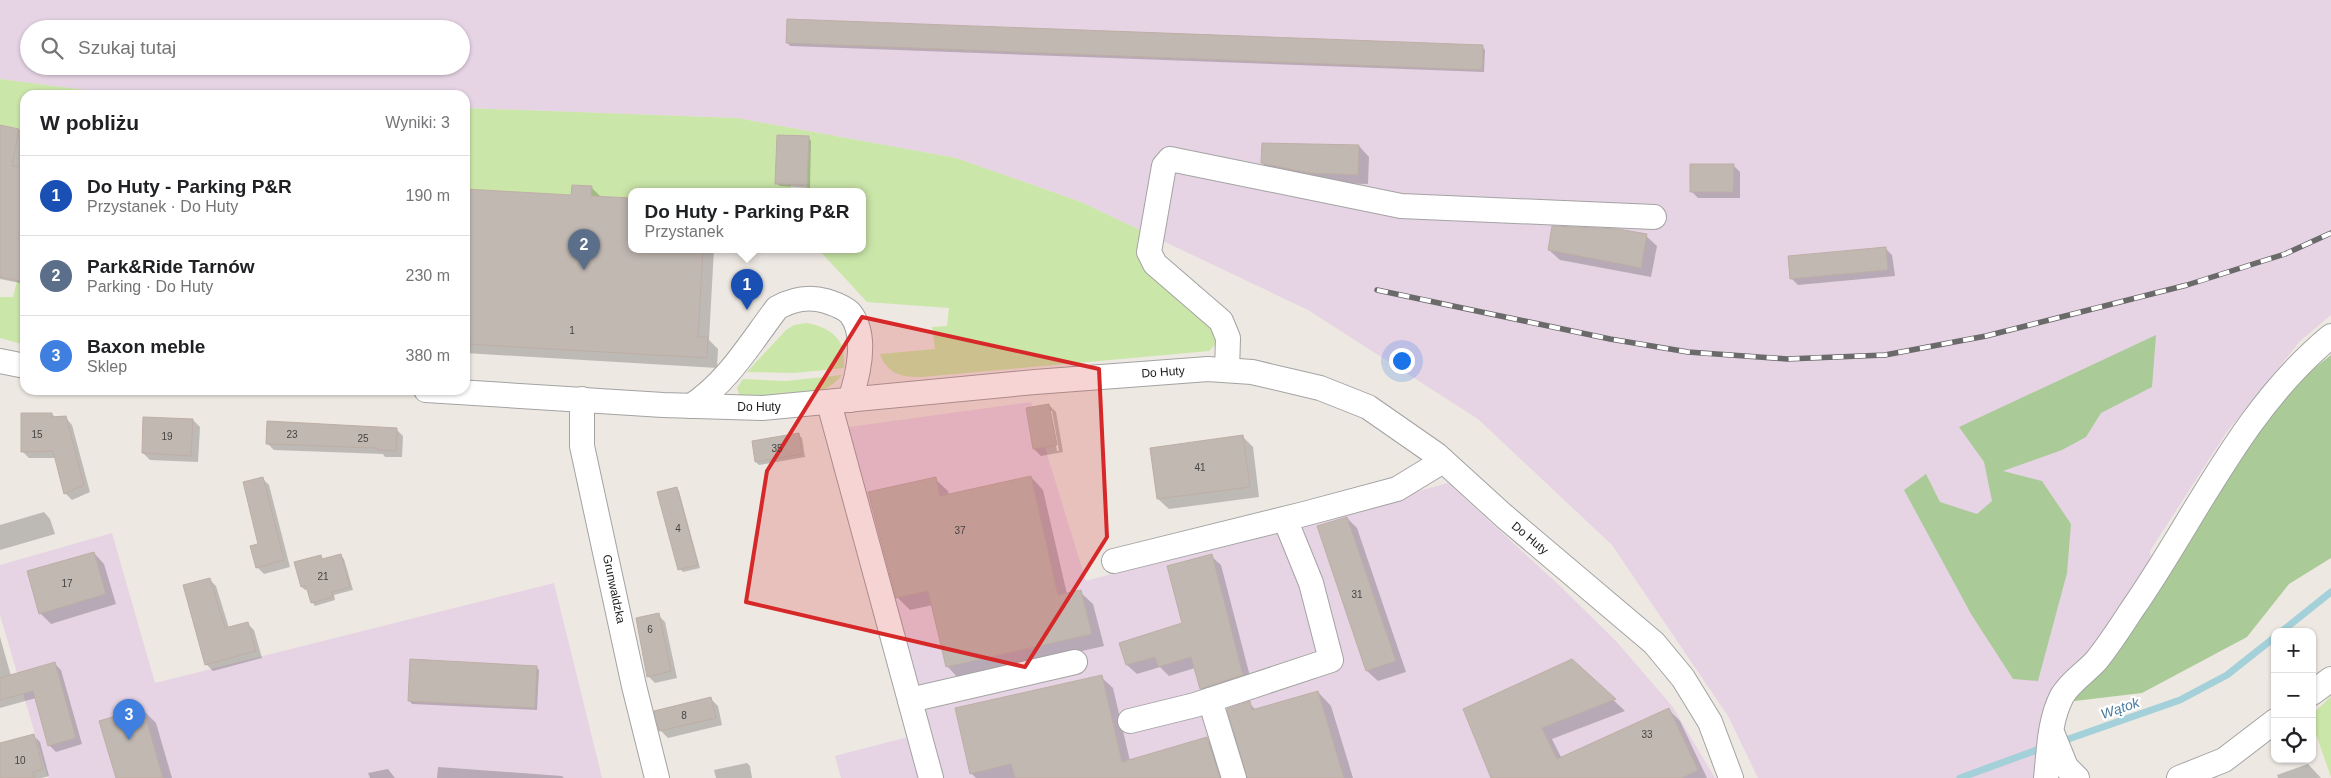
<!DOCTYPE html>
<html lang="pl">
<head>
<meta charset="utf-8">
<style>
  :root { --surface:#fff; --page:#f2f2f2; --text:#202124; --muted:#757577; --line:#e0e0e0; --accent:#bf0915 }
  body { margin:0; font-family:Arial,sans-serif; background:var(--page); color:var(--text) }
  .controls { position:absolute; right:15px; bottom:15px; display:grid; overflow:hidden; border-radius:10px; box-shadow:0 1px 4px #0004 }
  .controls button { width:45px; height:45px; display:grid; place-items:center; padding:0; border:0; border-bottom:1px solid var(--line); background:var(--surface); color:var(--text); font:25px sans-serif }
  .you { position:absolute; left:1401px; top:360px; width:18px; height:18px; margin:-12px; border:4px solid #fff; border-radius:50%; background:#1a73e8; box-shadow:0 0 0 8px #1a73e833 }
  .badge { display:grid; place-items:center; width:32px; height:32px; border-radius:50%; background:var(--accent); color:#fff; font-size:16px; font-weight:700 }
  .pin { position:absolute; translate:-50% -41px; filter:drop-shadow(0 1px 2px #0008) }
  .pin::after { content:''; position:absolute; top:26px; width:18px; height:15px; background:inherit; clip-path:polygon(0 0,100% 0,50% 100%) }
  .popup { position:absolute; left:628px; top:188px; width:238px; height:65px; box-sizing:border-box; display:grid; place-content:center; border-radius:10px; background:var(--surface); filter:drop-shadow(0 1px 4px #0005); font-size:16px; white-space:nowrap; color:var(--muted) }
  .popup b { font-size:19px; color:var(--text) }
  .popup::after { content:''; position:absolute; left:50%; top:100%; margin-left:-10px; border:10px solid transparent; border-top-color:var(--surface) }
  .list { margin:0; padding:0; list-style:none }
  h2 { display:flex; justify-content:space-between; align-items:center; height:65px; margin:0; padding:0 20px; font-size:21px }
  h2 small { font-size:16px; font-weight:400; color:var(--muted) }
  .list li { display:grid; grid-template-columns:32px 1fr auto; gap:15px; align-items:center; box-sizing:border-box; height:80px; padding:0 20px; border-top:1px solid var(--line) }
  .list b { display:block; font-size:19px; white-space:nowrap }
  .list p { margin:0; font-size:16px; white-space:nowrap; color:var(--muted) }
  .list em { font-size:16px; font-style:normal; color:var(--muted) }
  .icon { flex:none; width:28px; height:28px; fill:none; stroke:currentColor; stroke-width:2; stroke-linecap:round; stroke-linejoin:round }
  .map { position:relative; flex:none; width:2331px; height:778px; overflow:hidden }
  .search { position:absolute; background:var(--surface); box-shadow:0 1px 4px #0004; left:20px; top:20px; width:450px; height:55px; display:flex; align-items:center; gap:12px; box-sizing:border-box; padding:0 18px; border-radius:28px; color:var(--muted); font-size:19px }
  .panel { position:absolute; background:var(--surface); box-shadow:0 1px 4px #0004; left:20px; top:90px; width:450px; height:305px; border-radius:15px }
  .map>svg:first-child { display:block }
</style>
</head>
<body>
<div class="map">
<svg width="2331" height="778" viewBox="0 0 2331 778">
  <rect width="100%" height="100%" fill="#ede8e2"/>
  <!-- industrial -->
  <g fill="#e6d4e4" fill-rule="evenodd">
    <path d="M 0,0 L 2331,0 L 2331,315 L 2300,341 L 2226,433 L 2150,551 L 2163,636 L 2075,668 L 2052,778 L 1758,778 L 1728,716 L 1612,545 L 1478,419 L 1308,310 L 1081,202 L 956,158 L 737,118 L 465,108 L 465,95 L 179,95 L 85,90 L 0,79 ZM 29,29 L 461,29 L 461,66 L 29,66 Z"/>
    <path d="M 1031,402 L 1086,581 L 1448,483 L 1560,586 L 1616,641 L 1672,706 L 1715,778 L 841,778 L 835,756 L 908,737 L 827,430 Z"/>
    <path d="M 112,533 L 155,683 L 554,583 L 602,778 L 48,778 L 0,615 L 0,565 Z"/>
  </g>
  <!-- grass -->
  <g fill="#cbe6a9">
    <path d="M 0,79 L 85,90 L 179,95 L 25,95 L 25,130 L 0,125 Z"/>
    <path d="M 465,108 L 737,118 L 956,158 L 1081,202 L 1142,231 L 1137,242 L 1139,257 L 1211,322 L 1217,334 L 1216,344 L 1209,351 L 922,377 C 903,378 887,374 880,354 L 935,349 L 932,327 L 947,326 L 949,308 L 867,302 L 818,249 L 862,249 L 862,191 L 807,191 L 809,136 L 791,184 L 791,191 L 632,191 L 632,198 L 591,196 L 592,186 L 572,185 L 571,195 L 465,189 Z"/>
    <path d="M 17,281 L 25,282 L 25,345 L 0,338 L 0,297 L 13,297 Z"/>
    <path d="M 806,323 C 820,325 837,332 842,347 C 844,353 844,361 844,368 L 795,373 L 747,372 L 786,330 L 794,325 Z"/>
    <path d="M 842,375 C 818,405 775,396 740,397 L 737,388 L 743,379 L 786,381 Z"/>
    <path d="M 2331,696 L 2331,777 L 2312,723 L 2312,715 Z"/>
  </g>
  <!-- forest -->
  <g fill="#aacb98">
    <path d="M 2156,335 L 2152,387 L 2101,413 L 2086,437 L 2062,450 L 2003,471 L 2042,481 L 2071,524 L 2067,573 L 2038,681 L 2013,679 L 1971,614 L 1904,490 L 1926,474 L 1940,502 L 1977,514 L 1992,501 L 1984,462 L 1959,427 Z"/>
    <path d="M 2331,355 L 2331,558 L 2289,584 L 2247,637 L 2142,693 L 2058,703 L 2242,435 L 2308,373 Z"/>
  </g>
  <!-- shadow -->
  <g fill="#0003" fill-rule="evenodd">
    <path d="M 787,42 L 1482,46 L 1485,50 L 1484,72 L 790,46 Z"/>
    <path d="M 0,126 L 25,131 L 25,284 L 0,279 Z"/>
    <path d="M 808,137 L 811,141 L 810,188 L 780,186 L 776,183 Z"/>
    <path d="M 1359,146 L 1369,157 L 1368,184 L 1320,183 L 1273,173 L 1262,163 Z"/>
    <path d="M 1733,165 L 1740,172 L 1740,198 L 1698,198 L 1691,191 Z"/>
    <path d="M 591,187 L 602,198 L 632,199 L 632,249 L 714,249 L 709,340 L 718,349 L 717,368 L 465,353 L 465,190 L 573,196 Z"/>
    <path d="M 1646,236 L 1657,246 L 1651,277 L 1560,260 L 1549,250 Z"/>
    <path d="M 1885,248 L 1892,255 L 1895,276 L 1798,285 L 1791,278 Z"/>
    <path d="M 1049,405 L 1056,412 L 1063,452 L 1041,456 L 1034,449 L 1027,409 ZM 1049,411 L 1052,411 L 1059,451 L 1057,451 Z"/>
    <path d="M 52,414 L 56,418 L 65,417 L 72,425 L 90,492 L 72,500 L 65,493 L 55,458 L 29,458 L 22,451 Z"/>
    <path d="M 193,420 L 200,427 L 198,462 L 150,460 L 143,453 Z"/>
    <path d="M 396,429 L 403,436 L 402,457 L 385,457 L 383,454 L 274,450 L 267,443 Z"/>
    <path d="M 798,434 L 802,438 L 805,457 L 759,465 L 756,462 Z"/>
    <path d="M 1242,436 L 1253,447 L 1259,497 L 1169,509 L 1158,499 L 1151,449 Z"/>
    <path d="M 1031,477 L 1043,490 L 1067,594 L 1080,592 L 1093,604 L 1104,646 L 959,679 L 947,666 L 933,605 L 910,610 L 898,598 L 869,493 L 935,479 L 948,491 L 949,496 Z"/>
    <path d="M 262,478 L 269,485 L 290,567 L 264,574 L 257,567 Z"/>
    <path d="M 676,488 L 679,491 L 700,568 L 683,572 L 680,569 Z"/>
    <path d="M 44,512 L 50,519 L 55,534 L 0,550 L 0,525 Z"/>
    <path d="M 1347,518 L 1357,528 L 1406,672 L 1378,681 L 1367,671 L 1319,527 Z"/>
    <path d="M 94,553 L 104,564 L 116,604 L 51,624 L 40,613 Z"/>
    <path d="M 341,556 L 344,559 L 353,590 L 334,595 L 335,600 L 315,606 L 312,602 L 308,589 L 305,590 L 302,587 L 320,557 L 324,560 Z"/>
    <path d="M 1211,556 L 1221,565 L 1252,684 L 1210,698 L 1201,688 L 1195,668 L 1169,676 L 1160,667 L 1137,674 L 1127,665 L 1184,624 Z"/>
    <path d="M 209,579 L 216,586 L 229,628 L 247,623 L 254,630 L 262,658 L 213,671 L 206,664 Z"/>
    <path d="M 658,615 L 665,622 L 677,678 L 655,683 L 648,676 Z"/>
    <path d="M 0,637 L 11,676 L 55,664 L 61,670 L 82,744 L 56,752 L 49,745 L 36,698 L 0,708 Z"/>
    <path d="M 1571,660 L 1625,711 L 1552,739 L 1562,759 L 1669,710 L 1680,721 L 1707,778 L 1493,778 Z"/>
    <path d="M 536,667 L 539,670 L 537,710 L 412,704 L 409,700 Z"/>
    <path d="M 1101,677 L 1113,688 L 1134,778 L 976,778 L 971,773 Z"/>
    <path d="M 1318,692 L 1331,706 L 1353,778 L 1248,778 L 1249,703 L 1256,710 Z"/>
    <path d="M 711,699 L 718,706 L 722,725 L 668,738 L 661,731 Z"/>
    <path d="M 143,710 L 156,723 L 172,778 L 117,778 Z"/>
    <path d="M 33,735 L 40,742 L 49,776 L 42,778 L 0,778 L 0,752 Z"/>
    <path d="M 1207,739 L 1220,752 L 1228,778 L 1160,778 Z"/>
    <path d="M 747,763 L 750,766 L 752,778 L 716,778 L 714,770 Z"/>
    <path d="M 2308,764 L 2321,778 L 2278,778 L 2277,775 Z"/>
    <path d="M 438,767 L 562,776 L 564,778 L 437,778 Z"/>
    <path d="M 388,769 L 395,778 L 370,778 L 368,773 Z"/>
  </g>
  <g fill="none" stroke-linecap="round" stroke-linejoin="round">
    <!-- stream -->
    <g stroke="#a4d0d9" stroke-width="7">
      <path d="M 2281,632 L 2331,592"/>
      <path d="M 2060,742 L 2180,700 L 2227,675 L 2275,637"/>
      <path d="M 1960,778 L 2045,747"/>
    </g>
  </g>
  <!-- building -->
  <g fill="#c1b8b2" stroke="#beaea5">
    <path d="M 787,19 L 1483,45 L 1482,70 L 786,43 Z"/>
    <path d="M 0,125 L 19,129 L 12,166 L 25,167 L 25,282 L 0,277 Z"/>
    <path d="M 777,135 L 809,136 L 807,185 L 775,184 Z"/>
    <path d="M 1262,143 L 1359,145 L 1358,175 L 1309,173 L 1261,163 Z"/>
    <path d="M 1690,164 L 1734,164 L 1733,192 L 1690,192 Z"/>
    <path d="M 572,185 L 592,186 L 591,196 L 632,198 L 632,249 L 703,249 L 698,337 L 708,337 L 707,358 L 465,344 L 465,189 L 571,195 Z"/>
    <path d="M 1552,226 L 1618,229 L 1647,234 L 1641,268 L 1548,250 Z"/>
    <path d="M 1886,247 L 1888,270 L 1790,279 L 1788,256 Z"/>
    <path d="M 1049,404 L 1057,445 L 1033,449 L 1026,408 Z"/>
    <path d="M 21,413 L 52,413 L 52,417 L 66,416 L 84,485 L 64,494 L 53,451 L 21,452 Z"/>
    <path d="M 143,417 L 193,419 L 191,456 L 142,453 Z"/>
    <path d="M 267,421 L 397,428 L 396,451 L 377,450 L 377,448 L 266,444 Z"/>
    <path d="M 799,433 L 802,454 L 755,462 L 752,441 Z"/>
    <path d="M 1243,435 L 1250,487 L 1157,499 L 1150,448 Z"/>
    <path d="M 1031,476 L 1058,595 L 1081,590 L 1092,634 L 946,667 L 928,591 L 896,598 L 868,492 L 936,477 L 940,496 Z"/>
    <path d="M 263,477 L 284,560 L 256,568 L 250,546 L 258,544 L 243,482 Z"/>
    <path d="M 677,487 L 698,565 L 678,570 L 657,492 Z"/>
    <path d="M 1347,517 L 1396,661 L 1366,671 L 1317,526 Z"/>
    <path d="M 94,552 L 106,594 L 39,614 L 27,571 Z"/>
    <path d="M 341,554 L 350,587 L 332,592 L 333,597 L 311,603 L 306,586 L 301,587 L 294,562 L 321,555 L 322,559 Z"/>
    <path d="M 1212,554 L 1243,675 L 1200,689 L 1191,657 L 1158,667 L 1155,657 L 1126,665 L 1119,643 L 1182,623 L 1167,566 Z"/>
    <path d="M 210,578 L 225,628 L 248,622 L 256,651 L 205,665 L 183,585 Z"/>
    <path d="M 659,613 L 671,671 L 647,677 L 636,618 Z"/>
    <path d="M 410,659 L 537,666 L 535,708 L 408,701 Z"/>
    <path d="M 1572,659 L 1616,699 L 1542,728 L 1557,759 L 1669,708 L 1698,770 L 1682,778 L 1491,778 L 1463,709 Z"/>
    <path d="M 55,662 L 76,738 L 48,746 L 33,691 L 0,700 L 0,678 Z"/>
    <path d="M 1102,675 L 1122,762 L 1207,737 L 1220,778 L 1015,778 L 1011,764 L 970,774 L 955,708 Z"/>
    <path d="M 1318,691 L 1344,778 L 1247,778 L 1227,709 L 1250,701 L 1252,710 Z"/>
    <path d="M 711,697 L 716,718 L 659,731 L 654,711 Z"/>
    <path d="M 143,708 L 163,778 L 116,778 L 99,721 Z"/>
    <path d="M 34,734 L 43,769 L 33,772 L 35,778 L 0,778 L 0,743 Z"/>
  </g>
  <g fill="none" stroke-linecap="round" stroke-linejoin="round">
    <defs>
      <g id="minor">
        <path d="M 0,361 L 25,366"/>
        <path d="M 1227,370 L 1228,338 L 1221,321 L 1155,264 L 1149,252 L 1164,166 L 1170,159 L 1401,206 L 1654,217"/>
        <path d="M 426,390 L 663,405 L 762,408 L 1035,382 L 1208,369 L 1252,372 L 1320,388 L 1368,407 L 1437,455 L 1504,516 L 1654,643 L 1683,678 L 1710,722 L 1731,778"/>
        <path d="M 582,399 L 582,446 L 634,686 L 657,778"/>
        <path d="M 829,403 L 931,778"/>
        <path d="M 691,406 C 728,382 751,342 777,308 C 793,299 808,296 826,301 C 834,304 843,306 850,313 C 868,335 858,376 850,400"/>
        <path d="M 1114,561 L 1304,514 L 1397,489 L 1443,461"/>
        <path d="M 2312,693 L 2331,679"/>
        <path d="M 910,700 L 1075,662"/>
        <path d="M 1210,700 L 1234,778"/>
        <path d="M 1130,721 L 1195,705 L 1331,660 L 1311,583 L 1285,519"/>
        <path d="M 2053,735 L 2066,767 L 2077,778"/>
        <path d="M 2046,778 C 2049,751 2049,721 2062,696 C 2070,682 2085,673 2096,661 C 2109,645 2120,628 2131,611 C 2196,518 2241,410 2331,336"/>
        <path d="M 2179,778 L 2224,760 L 2275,721"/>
      </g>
    </defs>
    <!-- minor casing -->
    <use href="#minor" stroke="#a3a3a3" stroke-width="26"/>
    <!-- minor -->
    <use href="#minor" stroke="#fff" stroke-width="24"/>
    <defs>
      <path id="rail" d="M 1377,290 L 1610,339 L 1688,352 L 1787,359 L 1885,355 L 1986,336 L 2187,285 L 2285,254 L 2331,233"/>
    </defs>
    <!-- rail casing -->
    <use href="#rail" stroke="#6a6a6a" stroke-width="5.5"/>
    <!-- rail -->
    <use href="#rail" stroke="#fff" stroke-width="4" stroke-dasharray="11" stroke-linecap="butt"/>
  </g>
  <!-- marked area -->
  <path fill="#d62828" fill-opacity="0.2" stroke="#d62828" stroke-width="4" stroke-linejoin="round" d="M 862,317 L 1099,369 L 1107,537 L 1025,667 L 746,602 L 767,471 Z"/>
  <g text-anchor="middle" stroke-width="4.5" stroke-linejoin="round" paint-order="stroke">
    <!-- number labels -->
    <g font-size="10" fill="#454342">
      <text x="572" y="334">1</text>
      <text x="37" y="438">15</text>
      <text x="292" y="438">23</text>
      <text x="167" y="440">19</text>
      <text x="363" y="442">25</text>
      <text x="777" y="452">35</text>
      <text x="1200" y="471">41</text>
      <text x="678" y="532">4</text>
      <text x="960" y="534">37</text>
      <text x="323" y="580">21</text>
      <text x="67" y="587">17</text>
      <text x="1357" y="598">31</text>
      <text x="650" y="633">6</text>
      <text x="684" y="719">8</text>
      <text x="1647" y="738">33</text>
      <text x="20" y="764">10</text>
    </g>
    <!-- street labels -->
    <g font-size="12" fill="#1c1c1c" stroke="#fff">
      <text transform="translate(1163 372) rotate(-4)" y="4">Do Huty</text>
      <text x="759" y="411">Do Huty</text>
      <text transform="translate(1530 538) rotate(40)" y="4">Do Huty</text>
      <text transform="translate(614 589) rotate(78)" y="4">Grunwaldzka</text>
    </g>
    <!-- water labels -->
    <g font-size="14" font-style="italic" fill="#4a7a9f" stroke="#fff">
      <text transform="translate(2120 708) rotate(-19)" y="5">Wątok</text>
    </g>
  </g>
</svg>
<div class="controls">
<button>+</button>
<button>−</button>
<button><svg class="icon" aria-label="locate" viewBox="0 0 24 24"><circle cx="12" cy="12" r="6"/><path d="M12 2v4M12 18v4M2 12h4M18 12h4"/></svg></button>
</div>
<div class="you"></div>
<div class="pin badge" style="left:747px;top:310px;background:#1a4fb4">1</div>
<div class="popup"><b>Do Huty - Parking P&amp;R</b>Przystanek</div>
<div class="pin badge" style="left:584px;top:270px;background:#5c6f8a">2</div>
<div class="pin badge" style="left:129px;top:740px;background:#3f7fe0">3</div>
<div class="search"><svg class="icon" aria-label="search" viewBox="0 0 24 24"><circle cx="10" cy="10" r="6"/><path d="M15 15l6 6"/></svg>Szukaj tutaj</div>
<section class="panel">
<h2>W pobliżu<small>Wyniki: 3</small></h2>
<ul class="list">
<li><span class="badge" style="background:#1a4fb4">1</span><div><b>Do Huty - Parking P&amp;R</b><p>Przystanek · Do Huty</p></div><em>190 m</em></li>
<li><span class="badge" style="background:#5c6f8a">2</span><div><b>Park&amp;Ride Tarnów</b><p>Parking · Do Huty</p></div><em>230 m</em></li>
<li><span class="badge" style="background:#3f7fe0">3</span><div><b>Baxon meble</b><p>Sklep</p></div><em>380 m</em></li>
</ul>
</section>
</div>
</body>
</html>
